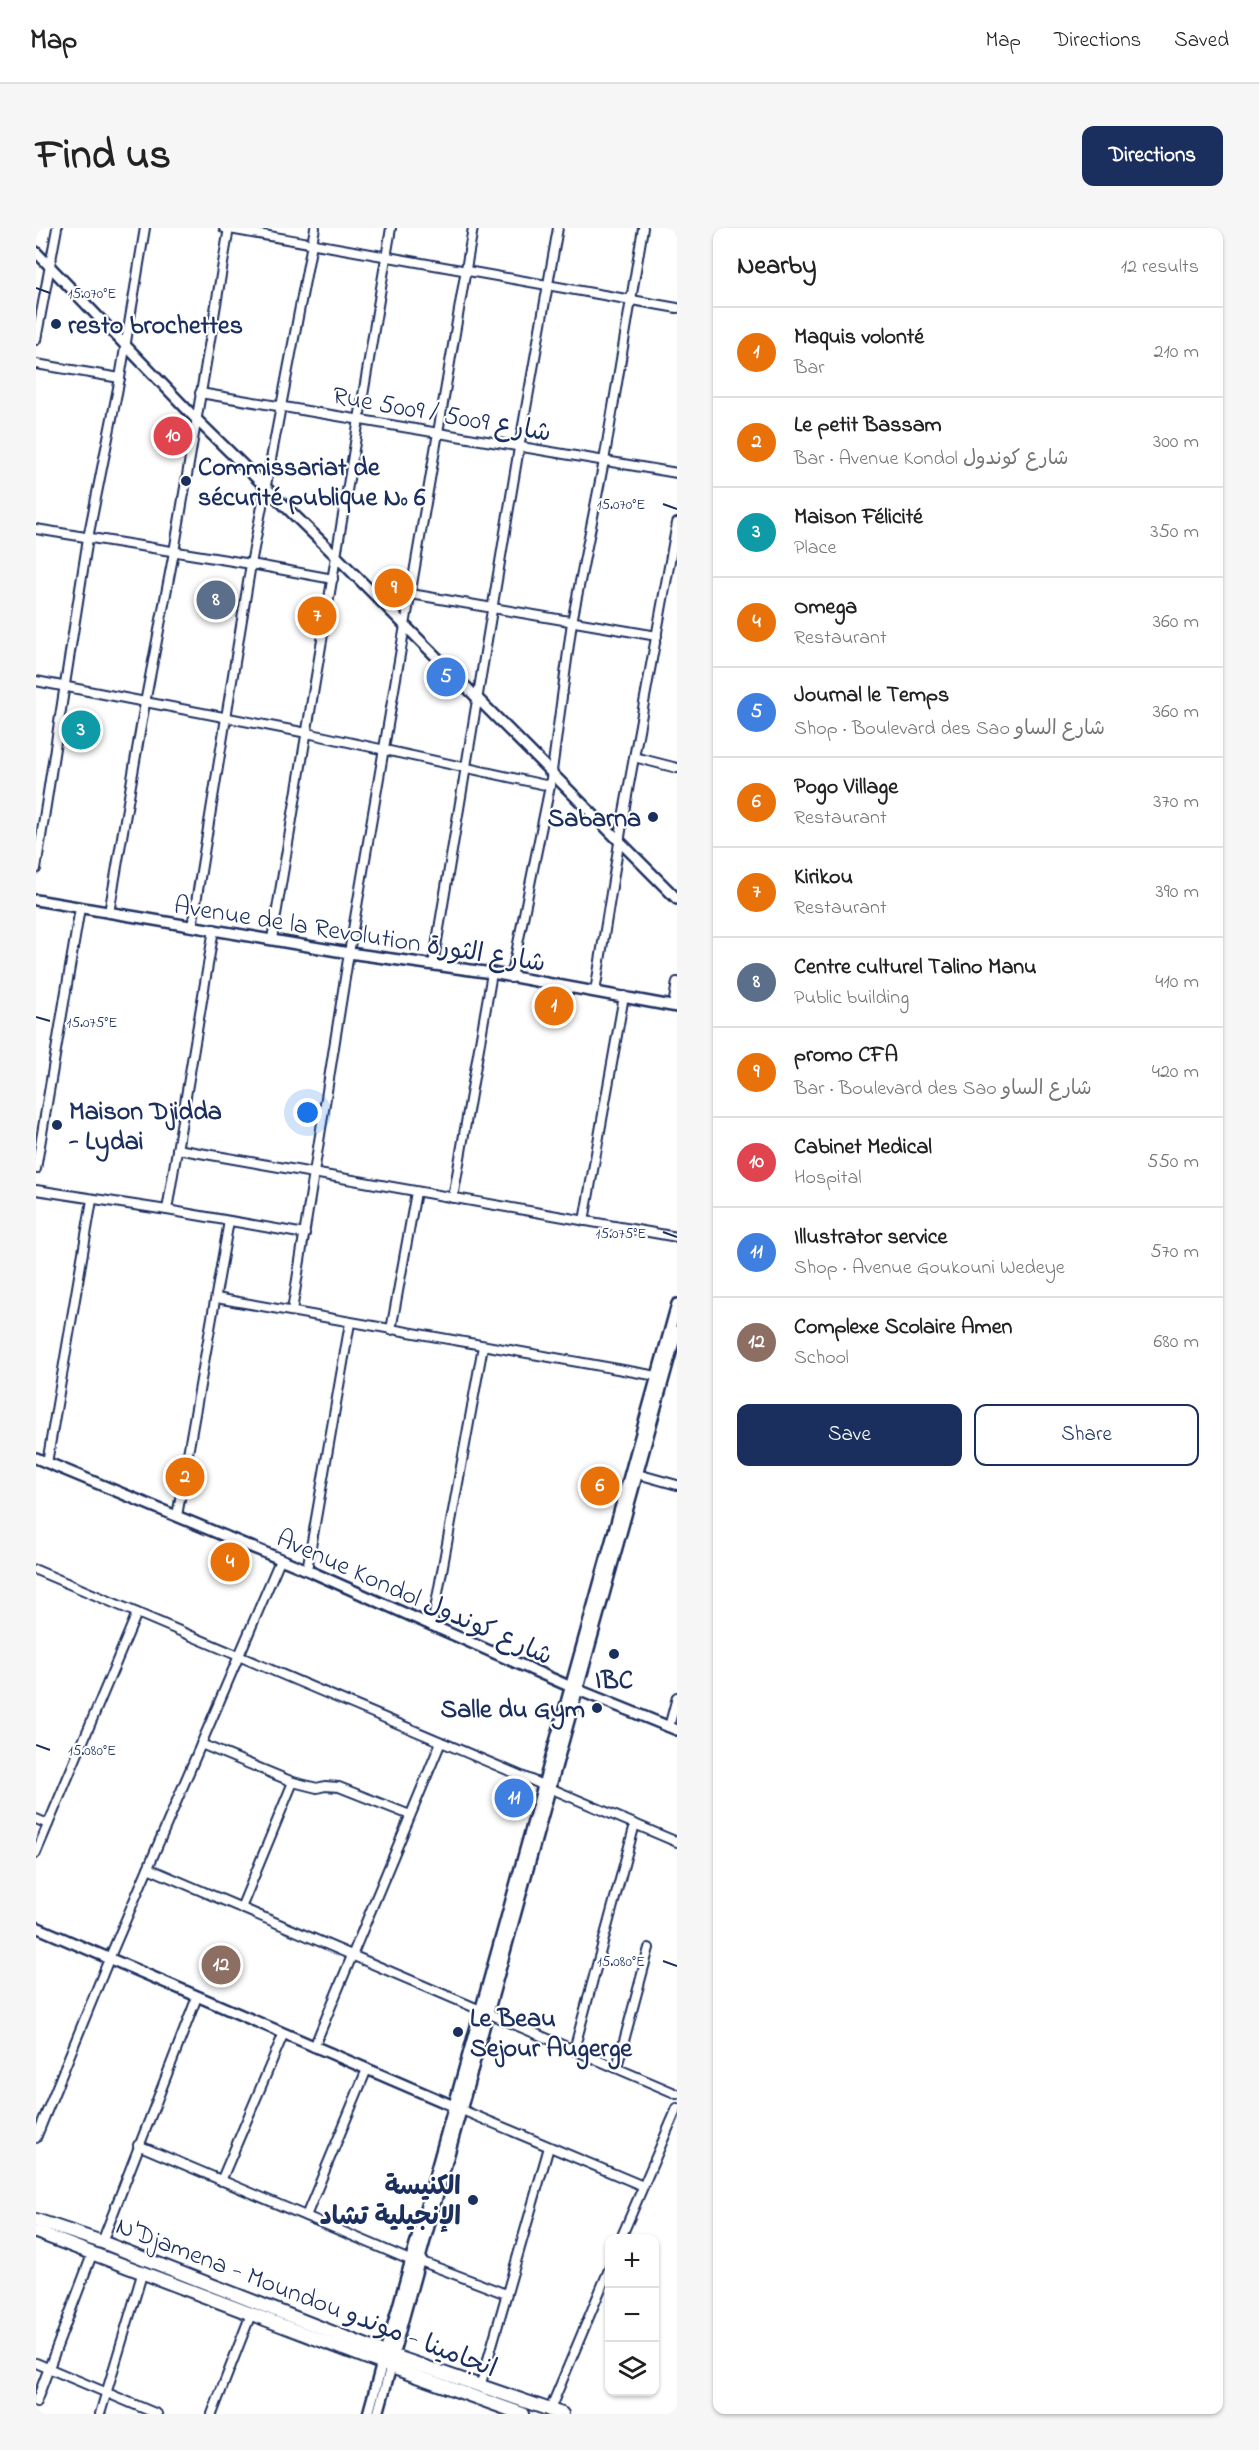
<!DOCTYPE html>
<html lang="en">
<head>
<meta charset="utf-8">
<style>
  :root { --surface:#fff; --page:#f6f6f6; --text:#222; --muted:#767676; --line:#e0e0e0; --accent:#1b2f5e }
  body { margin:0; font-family:"Indie Flower","Playpen Sans Arabic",sans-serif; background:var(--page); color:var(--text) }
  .controls { position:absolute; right:18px; bottom:18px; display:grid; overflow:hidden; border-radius:12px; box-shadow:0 2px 4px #0004 }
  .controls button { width:54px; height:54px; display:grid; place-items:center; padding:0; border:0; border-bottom:2px solid var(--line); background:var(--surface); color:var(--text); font:30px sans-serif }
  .you { position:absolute; left:272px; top:885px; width:21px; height:21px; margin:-15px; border:4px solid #fff; border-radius:50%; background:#1a73e8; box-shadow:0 0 0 9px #1a73e833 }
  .badge { display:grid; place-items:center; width:39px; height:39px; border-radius:50%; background:var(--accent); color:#fff; font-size:20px; font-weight:700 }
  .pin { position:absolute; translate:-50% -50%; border:3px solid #fff; box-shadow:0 2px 6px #0006 }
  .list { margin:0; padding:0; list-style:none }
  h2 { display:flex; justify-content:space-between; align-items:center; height:78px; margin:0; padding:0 24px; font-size:26px }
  h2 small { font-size:20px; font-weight:400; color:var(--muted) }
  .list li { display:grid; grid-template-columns:39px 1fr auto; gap:18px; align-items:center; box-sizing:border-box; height:90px; padding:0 24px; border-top:2px solid var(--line) }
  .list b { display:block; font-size:22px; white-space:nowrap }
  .list p { margin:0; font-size:20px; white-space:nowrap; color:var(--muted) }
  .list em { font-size:20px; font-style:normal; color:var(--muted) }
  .actions { display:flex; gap:12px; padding:18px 24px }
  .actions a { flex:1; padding:14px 0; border:2px solid var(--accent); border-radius:12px; text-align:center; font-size:21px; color:var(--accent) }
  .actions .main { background:var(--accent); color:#fff }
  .icon { flex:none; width:33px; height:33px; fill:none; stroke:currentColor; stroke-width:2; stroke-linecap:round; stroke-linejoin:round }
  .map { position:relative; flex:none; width:641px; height:2186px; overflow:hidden; border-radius:12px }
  header { display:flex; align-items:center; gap:36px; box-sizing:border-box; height:84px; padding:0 30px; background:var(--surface); border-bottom:2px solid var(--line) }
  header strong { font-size:28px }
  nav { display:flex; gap:33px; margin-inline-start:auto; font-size:21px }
  .intro { display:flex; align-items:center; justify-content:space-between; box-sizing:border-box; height:144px; padding:0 36px }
  h1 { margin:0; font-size:42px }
  .button { padding:15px 27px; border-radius:12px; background:var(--accent); color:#fff; font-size:21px; font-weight:700 }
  main { display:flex; gap:36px; padding:0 36px }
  aside { flex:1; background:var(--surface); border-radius:12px; box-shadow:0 2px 4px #0004 }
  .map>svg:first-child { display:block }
</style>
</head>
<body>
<header>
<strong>Map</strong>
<nav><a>Map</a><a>Directions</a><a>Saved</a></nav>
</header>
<div class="intro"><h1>Find us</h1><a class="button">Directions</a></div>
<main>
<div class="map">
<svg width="641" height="2186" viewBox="0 0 641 2186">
  <rect width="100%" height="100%" fill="#fff"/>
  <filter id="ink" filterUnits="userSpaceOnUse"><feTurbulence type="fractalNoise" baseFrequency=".0167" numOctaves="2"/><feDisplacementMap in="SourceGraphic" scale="12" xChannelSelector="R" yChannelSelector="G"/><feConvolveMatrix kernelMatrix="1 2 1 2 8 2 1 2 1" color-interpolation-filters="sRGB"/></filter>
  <g filter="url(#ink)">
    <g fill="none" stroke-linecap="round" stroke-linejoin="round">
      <defs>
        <g id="minor">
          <path d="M 188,0 L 641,80"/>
          <path d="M 0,112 L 21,0"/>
          <path d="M 0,136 L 84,150"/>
          <path d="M 164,165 L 641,245"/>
          <path d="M 0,301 L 215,336 L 297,351"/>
          <path d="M 375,366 L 621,408"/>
          <path d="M 0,453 L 271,505 L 514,558"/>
          <path d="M 598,529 L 641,540"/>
          <path d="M 0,641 L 52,310 L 84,150 L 109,0"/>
          <path d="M 73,685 L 109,475 L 138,324 L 193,0"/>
          <path d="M 156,699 L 215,336 L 279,0"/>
          <path d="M 236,711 L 355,0"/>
          <path d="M 397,737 L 483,220 L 522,0"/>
          <path d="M 475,750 L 514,558 L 536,394 L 568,233 L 607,0"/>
          <path d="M 559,764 L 588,584 L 641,295"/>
          <path d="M 637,778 L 641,754"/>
          <path d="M 141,921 L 641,1009"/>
          <path d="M 0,941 L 44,680"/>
          <path d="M 0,962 L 131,982 L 269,1006"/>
          <path d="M 417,970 L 456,745"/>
          <path d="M 131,982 L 178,701"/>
          <path d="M 548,993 L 588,768"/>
          <path d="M 180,1070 L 621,1148"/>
          <path d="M 256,1083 L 313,725 L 437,0"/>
          <path d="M 355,1102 L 380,964"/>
          <path d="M 11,1235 L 56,972"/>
          <path d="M 598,1245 L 641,1257"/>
          <path d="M 141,1288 L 193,993"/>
          <path d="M 0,1342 L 641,1614"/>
          <path d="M 271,1342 L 314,1095"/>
          <path d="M 396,1398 L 447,1118"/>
          <path d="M 633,1499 L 641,1469"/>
          <path d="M 165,1516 L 257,1554 L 281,1560 L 289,1558 L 303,1559 L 374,1587"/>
          <path d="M 0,1591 L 12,1596"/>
          <path d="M 0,1625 L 101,1385"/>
          <path d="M 112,1640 L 641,1866"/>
          <path d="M 205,1680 L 257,1554"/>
          <path d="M 278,1819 L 405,1514"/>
          <path d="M 538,1822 L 599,1596"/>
          <path d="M 581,1839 L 613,1720"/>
          <path d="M 426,1882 L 607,1958"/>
          <path d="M 0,1910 L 73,1731 L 244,1332"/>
          <path d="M 102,1917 L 376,2033"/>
          <path d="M 185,1953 L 247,1807"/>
          <path d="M 270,1988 L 331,1841"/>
          <path d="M 585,2010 L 641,1880"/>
          <path d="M 66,2014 L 161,1769"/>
          <path d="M 384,2033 L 470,2066"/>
          <path d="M 0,2135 L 121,2186"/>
          <path d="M 444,2159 L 513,1919"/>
          <path d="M 0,2174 L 57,2024"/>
          <path d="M 513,2184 L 574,2039"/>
          <path d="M 64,2186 L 107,2043"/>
          <path d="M 176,2186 L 215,2086"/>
        </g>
        <g id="tertiary">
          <path d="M 0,24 L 161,192 L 300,328 L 641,671"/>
          <path d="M 0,672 L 313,725 L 456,745 L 641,779"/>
          <path d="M 0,1230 L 271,1342 L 535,1459 L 641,1502"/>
          <path d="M 0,1699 L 422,1880"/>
          <path d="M 349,2125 L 641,1076"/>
          <path d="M 357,2128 L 641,1103"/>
          <path d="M 332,2186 L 346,2135"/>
          <path d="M 342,2186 L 355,2139"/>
        </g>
        <g id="primary">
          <path d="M 0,1992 L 66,2014 L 349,2125 L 526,2186"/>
          <path d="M 0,2004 L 355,2139 L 486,2186"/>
        </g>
      </defs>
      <!-- minor casing -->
      <use href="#minor" stroke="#1b2f5e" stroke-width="12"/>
      <!-- tertiary casing -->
      <use href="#tertiary" stroke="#1b2f5e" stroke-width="14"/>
      <!-- primary casing -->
      <use href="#primary" stroke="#1b2f5e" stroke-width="16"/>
      <!-- minor -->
      <use href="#minor" stroke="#fff" stroke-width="8"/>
      <!-- tertiary -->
      <use href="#tertiary" stroke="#fff" stroke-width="9"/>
      <!-- primary -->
      <use href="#primary" stroke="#fff" stroke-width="12"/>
    </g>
  </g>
  <!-- ticks -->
  <path fill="none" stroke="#1b2f5e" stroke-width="2" d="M 0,60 L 14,65M 627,276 L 641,281M 0,789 L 14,793M 627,1004 L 641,1009M 0,1517 L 14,1522M 627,1733 L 641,1738"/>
  <!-- markers -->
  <g fill="#1b2f5e" stroke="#fff" stroke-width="2">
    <circle cx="20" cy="96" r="6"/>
    <circle cx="150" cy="253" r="6"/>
    <circle cx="617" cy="589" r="6"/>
    <circle cx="21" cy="897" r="6"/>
    <circle cx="578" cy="1426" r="6"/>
    <circle cx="561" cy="1480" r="6"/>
    <circle cx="422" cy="1804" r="6"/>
    <circle cx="437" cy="1972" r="6"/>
  </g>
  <g text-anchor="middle" stroke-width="4.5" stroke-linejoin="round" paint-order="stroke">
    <!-- poi labels -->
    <g font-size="26" font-weight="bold" fill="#1b2f5e" stroke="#fff" text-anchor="start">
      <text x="32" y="105">resto brochettes</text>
      <text x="162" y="247">Commissariat de<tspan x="162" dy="30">sécurité publique Nº 6</tspan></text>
      <text x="605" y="598" text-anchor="end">Sabarna</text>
      <text x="33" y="891">Maison Djidda<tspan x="33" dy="30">- Lydai</tspan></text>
      <text x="578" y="1460" text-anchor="middle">IBC</text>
      <text x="549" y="1489" text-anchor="end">Salle du Gym</text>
      <text x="434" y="1798">Le Beau<tspan x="434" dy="30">Sejour Augerge</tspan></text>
      <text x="425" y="1966" text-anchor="end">الكنيسة<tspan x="425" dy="30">الإنجيلية تشاد</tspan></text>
    </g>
    <!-- street labels -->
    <g font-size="26" fill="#1b2f5e" stroke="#fff">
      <text transform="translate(406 185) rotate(10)" y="9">Rue 5009 / شارع 5009</text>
      <text transform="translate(324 705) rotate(9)" y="9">Avenue de la Revolution شارع الثورة</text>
      <text transform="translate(379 1368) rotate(24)" y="9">Avenue Kondol شارع كوندول</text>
      <text transform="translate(271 2068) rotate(21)" y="9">N'Djamena - Moundou انجامينا - موندو</text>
    </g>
  </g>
  <g font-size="15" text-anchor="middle" fill="#1b2f5e" stroke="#fff" stroke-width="4.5" stroke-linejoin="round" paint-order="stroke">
    <text x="56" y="70">15.070°E</text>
    <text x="585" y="281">15.070°E</text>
    <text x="56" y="799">15.075°E</text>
    <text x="585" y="1010">15.075°E</text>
    <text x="56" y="1527">15.080°E</text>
    <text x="585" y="1738">15.080°E</text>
  </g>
</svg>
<div class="controls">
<button>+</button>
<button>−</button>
<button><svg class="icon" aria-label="layers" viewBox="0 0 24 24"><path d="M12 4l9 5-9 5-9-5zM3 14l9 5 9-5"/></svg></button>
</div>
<div class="you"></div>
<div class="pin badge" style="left:518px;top:778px;background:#e8710a">1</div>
<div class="pin badge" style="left:149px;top:1249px;background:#e8710a">2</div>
<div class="pin badge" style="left:45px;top:502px;background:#0f9aa8">3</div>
<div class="pin badge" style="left:194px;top:1334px;background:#e8710a">4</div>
<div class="pin badge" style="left:410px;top:449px;background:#3f7fe0">5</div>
<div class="pin badge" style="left:564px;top:1258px;background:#e8710a">6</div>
<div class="pin badge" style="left:281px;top:388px;background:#e8710a">7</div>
<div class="pin badge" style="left:180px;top:372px;background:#5c6f8a">8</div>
<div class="pin badge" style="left:358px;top:360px;background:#e8710a">9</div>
<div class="pin badge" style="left:137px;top:208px;background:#e0444e">10</div>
<div class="pin badge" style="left:478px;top:1570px;background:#3f7fe0">11</div>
<div class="pin badge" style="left:185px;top:1737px;background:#8d6e63">12</div>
</div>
<aside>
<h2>Nearby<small>12 results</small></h2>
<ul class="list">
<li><span class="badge" style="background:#e8710a">1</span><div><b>Maquis volonté</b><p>Bar</p></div><em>210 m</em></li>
<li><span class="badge" style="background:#e8710a">2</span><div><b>Le petit Bassam</b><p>Bar · Avenue Kondol شارع كوندول</p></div><em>300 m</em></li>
<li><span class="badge" style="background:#0f9aa8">3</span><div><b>Maison Félicité</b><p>Place</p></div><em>350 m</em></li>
<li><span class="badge" style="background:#e8710a">4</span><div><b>Omega</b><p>Restaurant</p></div><em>360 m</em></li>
<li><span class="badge" style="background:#3f7fe0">5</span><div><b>Journal le Temps</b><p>Shop · Boulevard des Sao شارع الساو</p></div><em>360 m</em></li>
<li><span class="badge" style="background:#e8710a">6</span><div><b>Pogo Village</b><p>Restaurant</p></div><em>370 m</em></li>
<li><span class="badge" style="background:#e8710a">7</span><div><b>Kirikou</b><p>Restaurant</p></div><em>390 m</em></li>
<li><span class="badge" style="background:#5c6f8a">8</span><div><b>Centre culturel Talino Manu</b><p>Public building</p></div><em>410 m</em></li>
<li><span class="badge" style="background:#e8710a">9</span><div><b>promo CFA</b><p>Bar · Boulevard des Sao شارع الساو</p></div><em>420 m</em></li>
<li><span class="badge" style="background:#e0444e">10</span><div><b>Cabinet Medical</b><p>Hospital</p></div><em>550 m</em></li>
<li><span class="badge" style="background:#3f7fe0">11</span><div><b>Illustrator service</b><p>Shop · Avenue Goukouni Wedeye</p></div><em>570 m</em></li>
<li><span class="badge" style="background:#8d6e63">12</span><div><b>Complexe Scolaire Amen</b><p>School</p></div><em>680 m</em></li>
</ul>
<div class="actions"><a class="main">Save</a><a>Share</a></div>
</aside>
</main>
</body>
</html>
